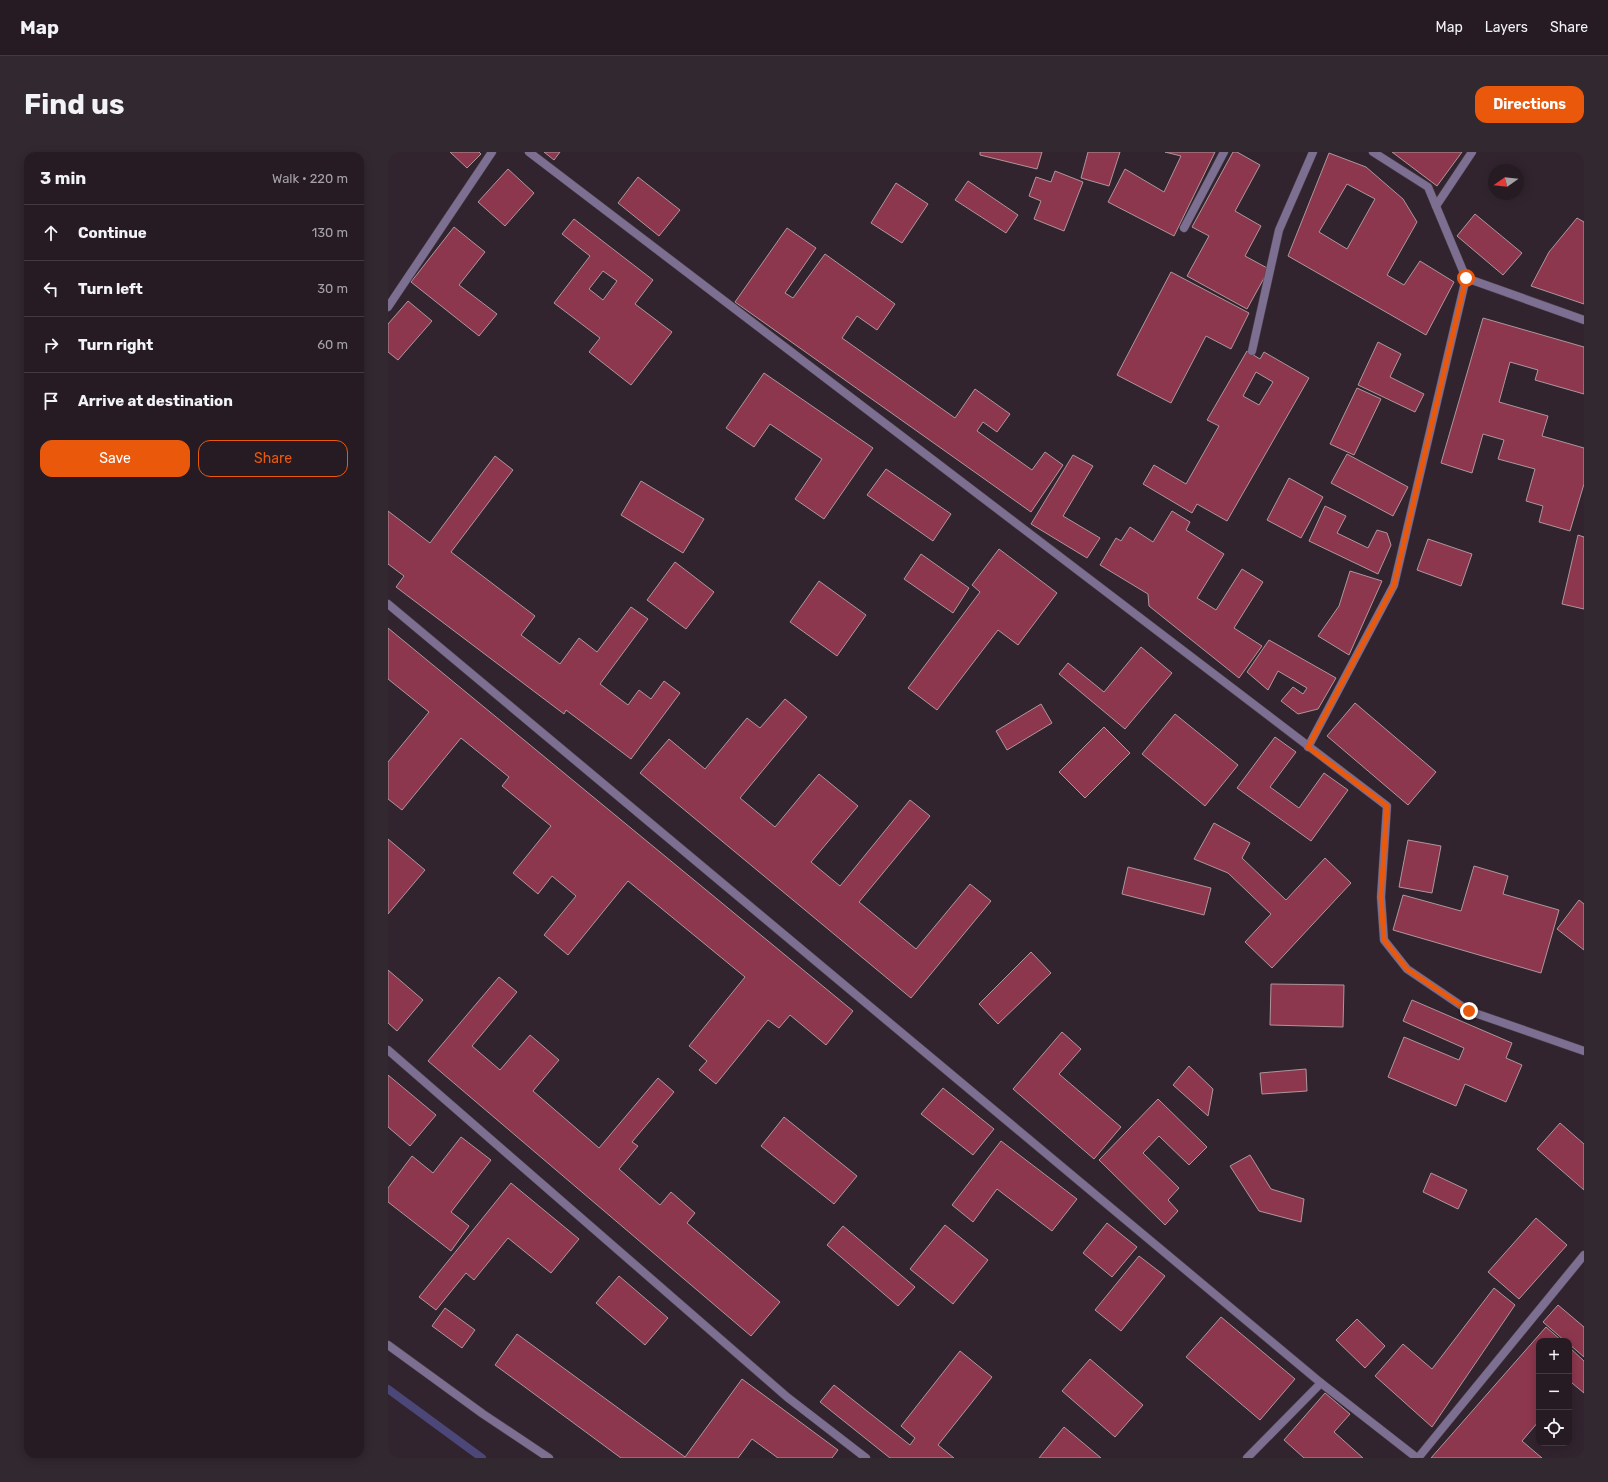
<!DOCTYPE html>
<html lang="en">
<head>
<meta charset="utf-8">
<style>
  :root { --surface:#261b23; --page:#322830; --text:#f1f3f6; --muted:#a4a1a6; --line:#423941; --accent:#ea580c }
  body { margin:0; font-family:Rubik,sans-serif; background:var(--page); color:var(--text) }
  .controls { position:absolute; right:12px; bottom:12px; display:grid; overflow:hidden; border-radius:8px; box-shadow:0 2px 10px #0003 }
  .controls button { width:36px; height:36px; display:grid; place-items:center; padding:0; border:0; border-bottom:1px solid var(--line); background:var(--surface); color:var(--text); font:20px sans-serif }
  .compass { position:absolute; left:1100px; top:12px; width:36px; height:36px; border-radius:50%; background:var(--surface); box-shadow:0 2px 10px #0003; rotate:255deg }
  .stop { position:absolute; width:12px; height:12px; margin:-9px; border:3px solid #ea580c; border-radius:50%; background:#fff }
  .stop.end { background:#ea580c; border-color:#fff; box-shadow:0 1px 4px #0008 }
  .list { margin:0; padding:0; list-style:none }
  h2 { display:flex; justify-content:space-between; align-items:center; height:52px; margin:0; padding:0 16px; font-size:17px }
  h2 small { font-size:13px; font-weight:400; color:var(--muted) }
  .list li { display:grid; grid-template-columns:26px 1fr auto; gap:12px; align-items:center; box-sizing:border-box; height:56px; padding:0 16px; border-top:1px solid var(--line) }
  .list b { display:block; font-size:15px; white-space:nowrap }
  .list em { font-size:13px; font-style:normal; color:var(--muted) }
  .actions { display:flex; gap:8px; padding:12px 16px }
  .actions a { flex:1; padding:9px 0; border:1px solid var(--accent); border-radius:12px; text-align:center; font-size:14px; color:var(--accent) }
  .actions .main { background:var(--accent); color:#fff }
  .icon { flex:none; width:22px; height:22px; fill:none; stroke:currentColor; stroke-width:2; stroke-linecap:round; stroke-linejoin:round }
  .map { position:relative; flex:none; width:1196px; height:1306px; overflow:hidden; border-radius:12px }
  header { display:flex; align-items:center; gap:24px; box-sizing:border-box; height:56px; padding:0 20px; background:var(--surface); border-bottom:1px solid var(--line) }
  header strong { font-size:19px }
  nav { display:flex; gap:22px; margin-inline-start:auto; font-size:14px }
  .intro { display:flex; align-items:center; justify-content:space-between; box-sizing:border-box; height:96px; padding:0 24px }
  h1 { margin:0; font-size:28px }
  .button { padding:10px 18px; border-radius:12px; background:var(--accent); color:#fff; font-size:14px; font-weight:700 }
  main { display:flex; gap:24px; padding:0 24px }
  aside { flex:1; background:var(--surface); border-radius:12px; box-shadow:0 2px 10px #0003 }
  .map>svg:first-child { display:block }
</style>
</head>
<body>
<header>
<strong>Map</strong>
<nav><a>Map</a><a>Layers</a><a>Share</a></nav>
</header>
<div class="intro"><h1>Find us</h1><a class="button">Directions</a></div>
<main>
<aside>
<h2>3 min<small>Walk · 220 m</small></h2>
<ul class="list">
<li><svg class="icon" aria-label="ahead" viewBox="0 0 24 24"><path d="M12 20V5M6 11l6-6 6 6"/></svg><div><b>Continue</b></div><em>130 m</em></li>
<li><svg class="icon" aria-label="left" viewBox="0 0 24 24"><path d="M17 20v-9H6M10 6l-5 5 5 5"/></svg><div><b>Turn left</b></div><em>30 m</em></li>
<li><svg class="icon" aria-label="right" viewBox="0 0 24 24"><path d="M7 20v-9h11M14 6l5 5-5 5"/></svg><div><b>Turn right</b></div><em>60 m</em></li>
<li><svg class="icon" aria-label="arrive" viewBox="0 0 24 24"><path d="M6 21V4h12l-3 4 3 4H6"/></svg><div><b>Arrive at destination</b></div></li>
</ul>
<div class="actions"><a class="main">Save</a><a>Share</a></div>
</aside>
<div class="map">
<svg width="1196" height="1306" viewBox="0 0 1196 1306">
  <rect width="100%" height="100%" fill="#32242f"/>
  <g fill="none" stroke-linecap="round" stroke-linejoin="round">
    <!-- stream -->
    <path stroke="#4c4779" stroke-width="8" d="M 0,1237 L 94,1306"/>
  </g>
  <!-- building -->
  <g fill="#8d374e" stroke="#ae969b" fill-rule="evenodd">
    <path d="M 62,0 L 91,0 L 93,2 L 79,16 Z"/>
    <path d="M 156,0 L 172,0 L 166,8 Z"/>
    <path d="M 592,0 L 654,0 L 649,17 L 592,3 Z"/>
    <path d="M 700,0 L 732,0 L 721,34 L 693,26 Z"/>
    <path d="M 777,0 L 827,0 L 786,84 L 720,50 L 737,17 L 776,40 L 793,4 Z"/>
    <path d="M 845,0 L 849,0 L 872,13 L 847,59 L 873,74 L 857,104 L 881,117 L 859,157 L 799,124 L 821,84 L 804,75 Z"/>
    <path d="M 1004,0 L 1074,0 L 1049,34 Z"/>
    <path d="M 941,1 L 978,15 L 1015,47 L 1029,70 L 999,123 L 1016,133 L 1032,109 L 1066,130 L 1038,183 L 900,104 ZM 959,32 L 987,47 L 959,97 L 931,80 Z"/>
    <path d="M 120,17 L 146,41 L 117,74 L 90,50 Z"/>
    <path d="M 667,19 L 695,30 L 676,79 L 646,67 L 653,49 L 641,44 L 648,25 L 663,30 Z"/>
    <path d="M 250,25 L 292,58 L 271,84 L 230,51 Z"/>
    <path d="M 580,29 L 630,63 L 618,81 L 567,48 Z"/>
    <path d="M 508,31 L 540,52 L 514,91 L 483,71 Z"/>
    <path d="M 1087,62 L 1134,101 L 1115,123 L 1069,84 Z"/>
    <path d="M 1189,66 L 1196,70 L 1196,152 L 1143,134 L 1161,100 Z"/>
    <path d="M 186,67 L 265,128 L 247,152 L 284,180 L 243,233 L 201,200 L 212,186 L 166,151 L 202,104 L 174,82 ZM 215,119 L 229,129 L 215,148 L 201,137 Z"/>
    <path d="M 66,75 L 97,100 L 71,133 L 109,162 L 91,184 L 23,130 Z"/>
    <path d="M 399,76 L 428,96 L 397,141 L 405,146 L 437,102 L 507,152 L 489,178 L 469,164 L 454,186 L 567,266 L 587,237 L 622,262 L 609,280 L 595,270 L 589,279 L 644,318 L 657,300 L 675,313 L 643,360 L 347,150 Z"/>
    <path d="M 783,120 L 861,161 L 843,197 L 818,184 L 783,251 L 729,223 Z"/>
    <path d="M 20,149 L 44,169 L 10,208 L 0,200 L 0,172 Z"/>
    <path d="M 1095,166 L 1196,195 L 1196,242 L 1147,228 L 1150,218 L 1122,210 L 1111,250 L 1160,264 L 1154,284 L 1196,296 L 1196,332 L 1182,379 L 1151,370 L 1155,354 L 1138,349 L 1147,317 L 1110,307 L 1116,288 L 1095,282 L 1084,321 L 1053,311 Z"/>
    <path d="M 990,190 L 1013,202 L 1002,225 L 1036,242 L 1027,260 L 970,233 Z"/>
    <path d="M 859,199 L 872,207 L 876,200 L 921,226 L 839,369 L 809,352 L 804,361 L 755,332 L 766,313 L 798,332 L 831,274 L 819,268 ZM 868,220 L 885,230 L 871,253 L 855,244 Z"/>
    <path d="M 376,221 L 485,296 L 436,367 L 407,347 L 434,307 L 382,272 L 366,295 L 338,276 Z"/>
    <path d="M 969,236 L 993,247 L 966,303 L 942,292 Z"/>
    <path d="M 959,302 L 1020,335 L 1005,364 L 943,331 Z"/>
    <path d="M 685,303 L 705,314 L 675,364 L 712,386 L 699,406 L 643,372 Z"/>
    <path d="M 107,304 L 125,318 L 63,400 L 147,464 L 133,483 L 172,512 L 191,486 L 209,500 L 243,455 L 260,467 L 212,532 L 240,553 L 251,538 L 263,547 L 276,529 L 292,541 L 243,607 L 178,558 L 176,562 L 8,435 L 16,424 L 0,412 L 0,359 L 42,391 Z"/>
    <path d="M 498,317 L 563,362 L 545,389 L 479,343 Z"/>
    <path d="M 901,326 L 935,345 L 913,386 L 879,368 Z"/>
    <path d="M 253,329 L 316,367 L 295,401 L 233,363 Z"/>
    <path d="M 937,354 L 958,364 L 949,381 L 980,396 L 989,378 L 999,381 L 1003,393 L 990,422 L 921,389 Z"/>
    <path d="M 784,359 L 802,370 L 798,378 L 836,402 L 809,446 L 828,458 L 854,417 L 875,430 L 846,476 L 874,494 L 851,526 L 761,454 L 760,442 L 712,413 L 728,386 L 733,389 L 742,375 L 765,390 Z"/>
    <path d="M 1190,383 L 1196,385 L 1196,457 L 1174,452 Z"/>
    <path d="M 1040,387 L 1084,402 L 1073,434 L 1029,418 Z"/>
    <path d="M 611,397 L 669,441 L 630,493 L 610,478 L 549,558 L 520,536 L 592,440 L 584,433 Z"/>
    <path d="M 533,402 L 581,436 L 565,461 L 516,427 Z"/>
    <path d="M 287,410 L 326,440 L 298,477 L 259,448 Z"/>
    <path d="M 962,419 L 994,429 L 961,503 L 930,484 L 951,454 Z"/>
    <path d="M 431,429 L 478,463 L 449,504 L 402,470 Z"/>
    <path d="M 0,476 L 465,859 L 438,893 L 402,863 L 391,876 L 380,868 L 328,932 L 311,918 L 319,909 L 301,894 L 357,825 L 240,729 L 180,803 L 156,783 L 188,744 L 164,724 L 150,742 L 125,721 L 163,674 L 114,634 L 121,625 L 73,586 L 14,658 L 0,647 L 0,610 L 41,560 L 0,527 Z"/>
    <path d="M 881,488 L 948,526 L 930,557 L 910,562 L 893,549 L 905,535 L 915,542 L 919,536 L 890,519 L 880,538 L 859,520 Z"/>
    <path d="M 753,495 L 784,521 L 737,577 L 671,522 L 680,511 L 716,540 Z"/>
    <path d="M 397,547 L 419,565 L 352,646 L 387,675 L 431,622 L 470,654 L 423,710 L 452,734 L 522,648 L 542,664 L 471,750 L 528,797 L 582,732 L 603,749 L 523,846 L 252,621 L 281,587 L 317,617 L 359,566 L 372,576 Z"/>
    <path d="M 967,551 L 1048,620 L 1020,653 L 939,584 Z"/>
    <path d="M 653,552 L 664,571 L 619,598 L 608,579 Z"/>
    <path d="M 787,562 L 850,613 L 817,654 L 754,602 Z"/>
    <path d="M 716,575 L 742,601 L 697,646 L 671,620 Z"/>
    <path d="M 887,585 L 908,600 L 882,635 L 911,656 L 936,621 L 960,638 L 923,689 L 849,636 Z"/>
    <path d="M 826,671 L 862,691 L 854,706 L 898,748 L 937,706 L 963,731 L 884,816 L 857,790 L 883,762 L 840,721 L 806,707 Z"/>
    <path d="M 0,687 L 37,718 L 0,762 Z"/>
    <path d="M 1020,688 L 1053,694 L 1044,741 L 1011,735 Z"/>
    <path d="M 1086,714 L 1120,724 L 1115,742 L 1171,758 L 1153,821 L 1005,778 L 1015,743 L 1073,759 Z"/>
    <path d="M 740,715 L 823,736 L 816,763 L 734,742 Z"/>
    <path d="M 1191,748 L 1196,752 L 1196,798 L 1169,777 Z"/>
    <path d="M 643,800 L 663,821 L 610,872 L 591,852 Z"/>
    <path d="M 0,818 L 35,848 L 9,879 L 0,871 Z"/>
    <path d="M 111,825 L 129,840 L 84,894 L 112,918 L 142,883 L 171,908 L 145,939 L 211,996 L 270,926 L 286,940 L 244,990 L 250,994 L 231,1017 L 272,1053 L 283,1040 L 307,1061 L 299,1071 L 392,1150 L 363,1184 L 40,909 Z"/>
    <path d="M 883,832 L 956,833 L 955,875 L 882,873 Z"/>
    <path d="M 1024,848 L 1124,891 L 1118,906 L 1134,913 L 1118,950 L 1077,932 L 1068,954 L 1000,925 L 1016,885 L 1071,908 L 1076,896 L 1015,869 Z"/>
    <path d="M 674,880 L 693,897 L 671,922 L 733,975 L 706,1007 L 625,937 Z"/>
    <path d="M 801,914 L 825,937 L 820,964 L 785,933 Z"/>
    <path d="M 918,917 L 919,939 L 874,942 L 872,921 Z"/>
    <path d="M 0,923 L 48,963 L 22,994 L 0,975 Z"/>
    <path d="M 555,936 L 606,977 L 585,1003 L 533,962 Z"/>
    <path d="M 770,947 L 819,995 L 801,1013 L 771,984 L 755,1001 L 791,1036 L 780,1048 L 790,1059 L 777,1073 L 711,1008 Z"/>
    <path d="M 396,965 L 469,1024 L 446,1052 L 373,994 Z"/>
    <path d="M 1172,971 L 1196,992 L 1196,1038 L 1149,997 Z"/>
    <path d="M 73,985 L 103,1008 L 63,1060 L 81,1074 L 63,1099 L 0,1050 L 0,1036 L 24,1004 L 45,1021 Z"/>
    <path d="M 613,989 L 689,1047 L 664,1079 L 609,1037 L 585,1070 L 564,1053 Z"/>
    <path d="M 862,1003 L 883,1037 L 916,1047 L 913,1070 L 871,1059 L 842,1014 Z"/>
    <path d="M 1043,1021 L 1079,1038 L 1070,1057 L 1035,1040 Z"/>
    <path d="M 123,1031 L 191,1087 L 163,1121 L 120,1086 L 86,1128 L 78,1121 L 48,1158 L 31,1145 Z"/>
    <path d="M 1148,1066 L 1179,1093 L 1131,1147 L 1100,1120 Z"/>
    <path d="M 719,1071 L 749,1095 L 724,1125 L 695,1101 Z"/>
    <path d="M 557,1073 L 600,1108 L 565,1152 L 522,1117 Z"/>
    <path d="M 455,1074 L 527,1135 L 510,1154 L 439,1093 Z"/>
    <path d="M 751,1104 L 777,1124 L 733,1179 L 707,1158 Z"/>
    <path d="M 231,1124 L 280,1166 L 257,1193 L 208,1151 Z"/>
    <path d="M 1106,1136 L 1127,1153 L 1044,1275 L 987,1224 L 1015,1192 L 1044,1217 Z"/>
    <path d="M 1170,1153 L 1196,1175 L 1196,1205 L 1181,1192 L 1181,1189 L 1177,1189 L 1155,1170 Z"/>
    <path d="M 57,1156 L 87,1178 L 74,1196 L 44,1174 Z"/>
    <path d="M 833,1165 L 907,1227 L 872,1268 L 798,1205 Z"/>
    <path d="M 969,1167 L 997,1194 L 977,1216 L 948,1188 Z"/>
    <path d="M 1158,1175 L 1174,1189 L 1151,1189 L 1151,1269 L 1134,1289 L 1154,1306 L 1043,1306 Z"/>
    <path d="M 129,1182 L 297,1305 L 354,1227 L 450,1298 L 444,1306 L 390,1306 L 364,1287 L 350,1306 L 233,1306 L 107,1213 Z"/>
    <path d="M 1181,1195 L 1196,1209 L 1196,1241 L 1184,1231 L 1181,1235 Z"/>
    <path d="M 572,1199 L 604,1225 L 550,1293 L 566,1306 L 502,1306 L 432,1250 L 446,1233 L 522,1293 L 527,1286 L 513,1274 Z"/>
    <path d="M 702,1207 L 755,1253 L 727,1285 L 674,1239 Z"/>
    <path d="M 937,1241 L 962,1262 L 946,1280 L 975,1306 L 916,1306 L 896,1288 Z"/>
    <path d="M 676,1275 L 713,1306 L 651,1306 Z"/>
  </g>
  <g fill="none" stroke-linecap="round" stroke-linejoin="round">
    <defs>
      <g id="service">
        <path d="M 1048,54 L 1084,0"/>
        <path d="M 796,76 L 836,0"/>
        <path d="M 864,199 L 891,78 L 925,0"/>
      </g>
      <g id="minor">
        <path d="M 141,0 L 999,654 L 993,745 L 996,788 L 1019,817 L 1081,859 L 1196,899"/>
        <path d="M 1078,126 L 1196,168"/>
        <path d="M 0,155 L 104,0"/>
        <path d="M 0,452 L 933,1231 L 1029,1306"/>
        <path d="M 920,595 L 1006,433 L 1078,126 L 1040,35 L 985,0"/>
        <path d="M 0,898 L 399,1245 L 478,1306"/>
        <path d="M 859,1306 L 933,1231"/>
        <path d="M 1030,1306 L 1196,1103"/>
      </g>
      <path id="tertiary" d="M 0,1193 L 95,1262 L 161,1306"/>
    </defs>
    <!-- service casing -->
    <use href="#service" stroke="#4f424c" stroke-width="9"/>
    <!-- minor casing -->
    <use href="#minor" stroke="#4f424c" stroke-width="9"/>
    <!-- tertiary casing -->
    <use href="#tertiary" stroke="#4f424c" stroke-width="9"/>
    <!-- service -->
    <use href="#service" stroke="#7c6f91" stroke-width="8"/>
    <!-- minor -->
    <use href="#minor" stroke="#7c6f91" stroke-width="8"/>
    <!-- tertiary -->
    <use href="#tertiary" stroke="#7c6f91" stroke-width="8"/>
  </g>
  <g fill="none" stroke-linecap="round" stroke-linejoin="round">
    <!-- route -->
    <path stroke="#ea580c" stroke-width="5" d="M 1078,126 L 1006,433 L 920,595 L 999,654 L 993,745 L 996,788 L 1019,817 L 1081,859"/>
  </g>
</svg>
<div class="controls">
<button>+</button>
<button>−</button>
<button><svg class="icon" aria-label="locate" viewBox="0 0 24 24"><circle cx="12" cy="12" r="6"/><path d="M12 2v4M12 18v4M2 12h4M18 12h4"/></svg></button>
</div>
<svg class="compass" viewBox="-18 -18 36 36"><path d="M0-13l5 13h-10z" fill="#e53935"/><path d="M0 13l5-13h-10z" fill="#a4a1a6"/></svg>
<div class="stop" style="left:1078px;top:126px"></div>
<div class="stop end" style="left:1081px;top:859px"></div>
</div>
</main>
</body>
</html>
